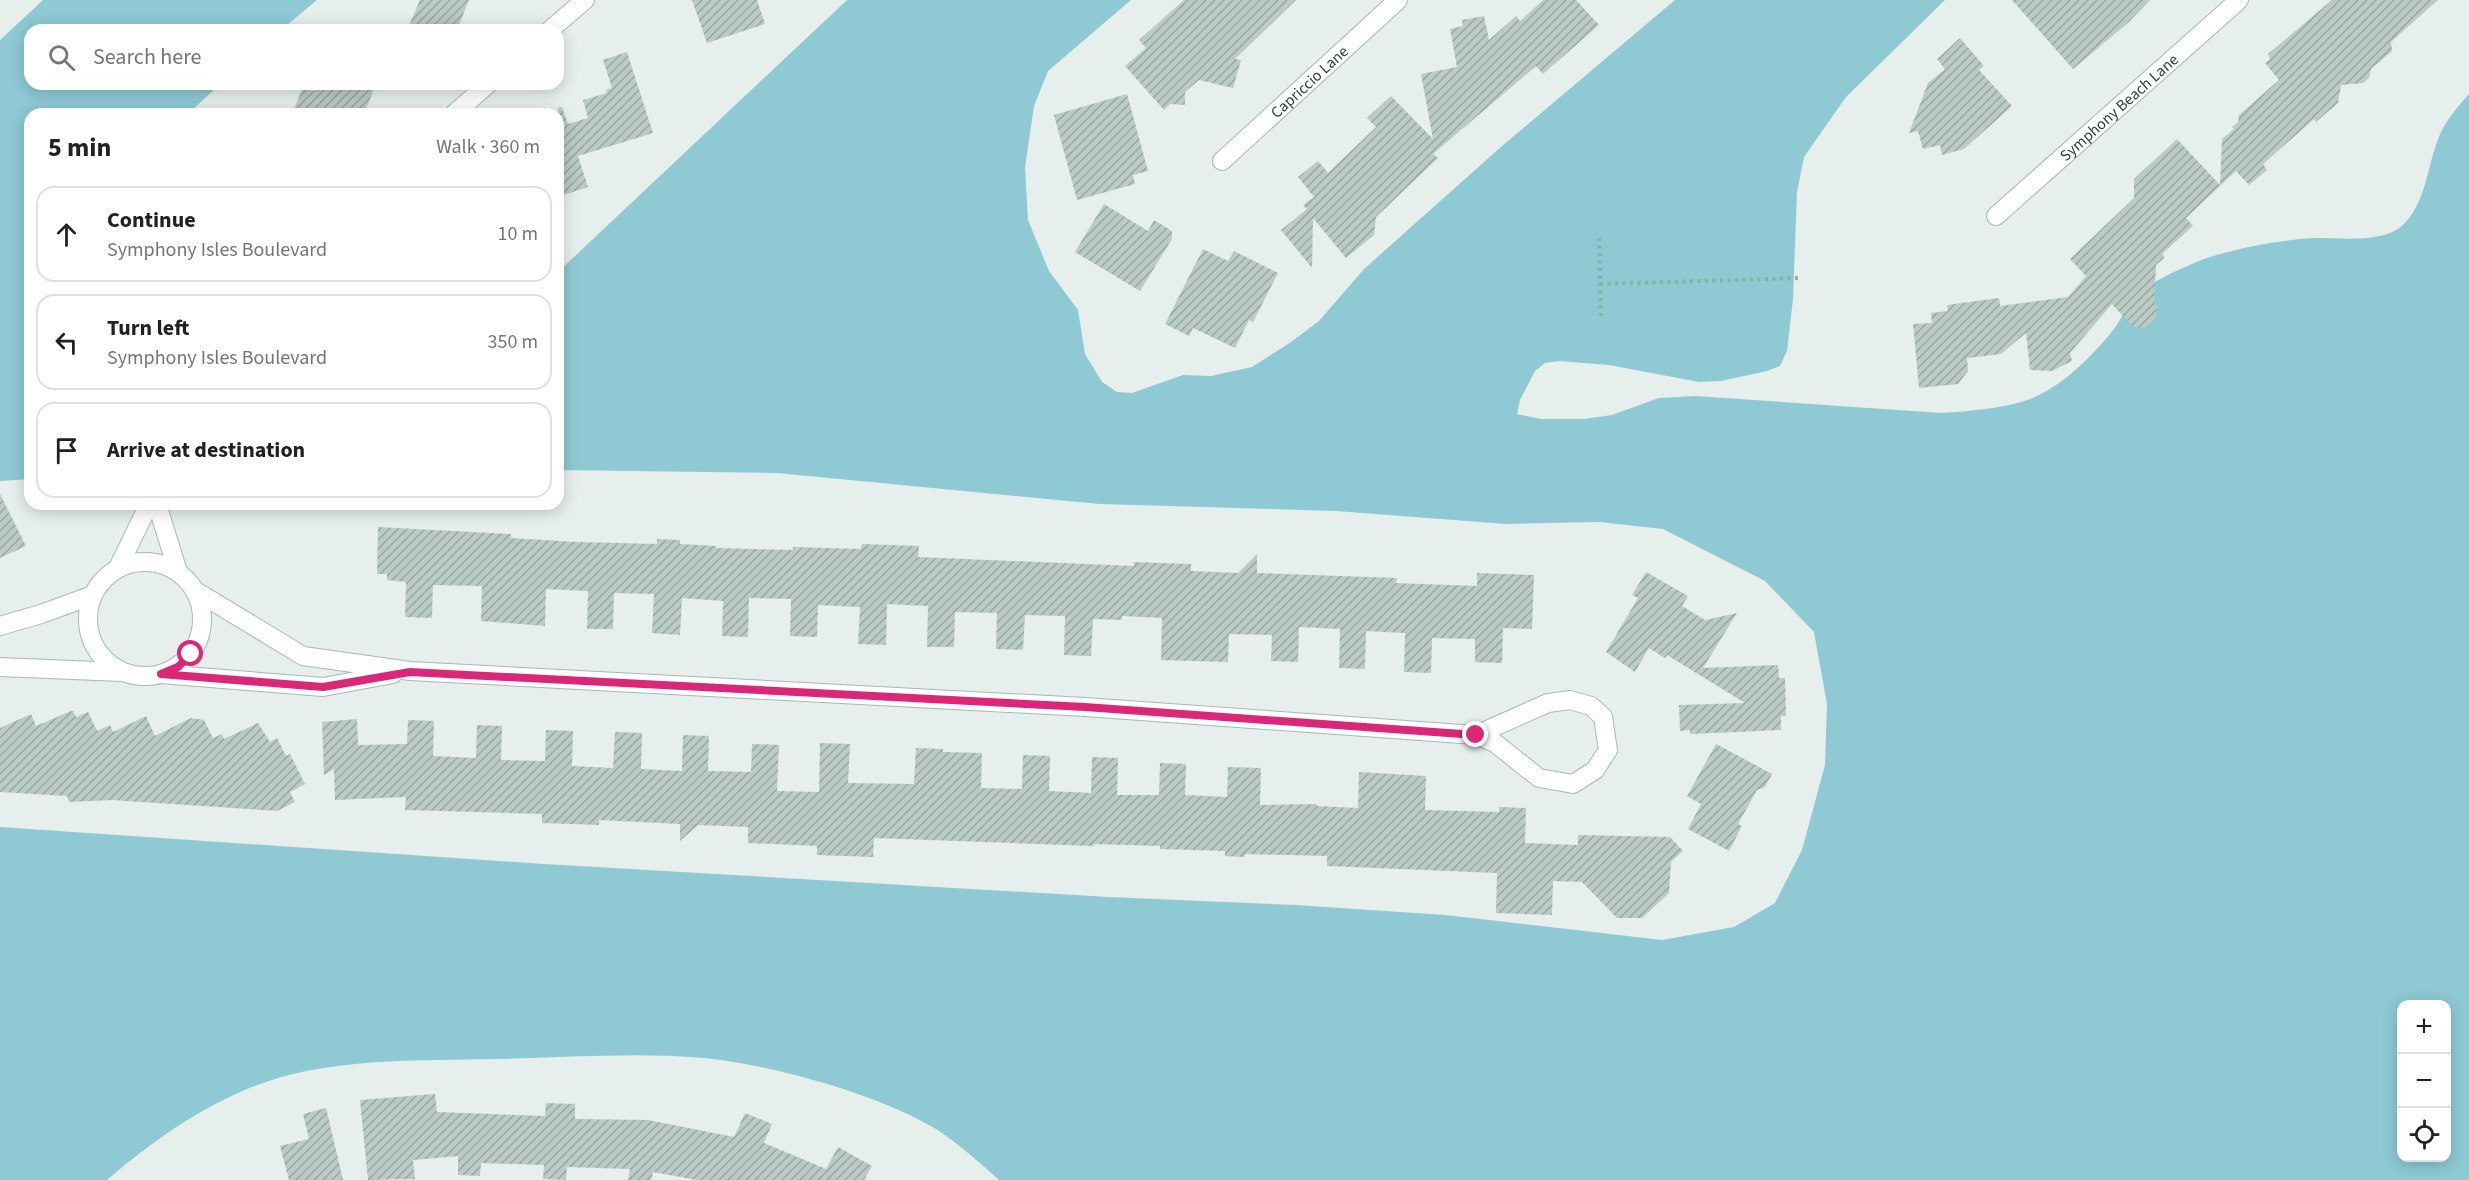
<!DOCTYPE html>
<html lang="en">
<head>
<meta charset="utf-8">
<style>
  :root { --surface:#fff; --page:#f2f2f2; --text:#202124; --muted:#757577; --line:#e0e0e0 }
  body { margin:0; font-family:"Source Sans 3",sans-serif; background:var(--page); color:var(--text) }
  .controls { position:absolute; right:18px; bottom:18px; display:grid; overflow:hidden; border-radius:12px; box-shadow:0 3px 15px #0003 }
  .controls button { width:54px; height:54px; display:grid; place-items:center; padding:0; border:0; border-bottom:2px solid var(--line); background:var(--surface); color:var(--text); font:30px sans-serif }
  .stop { position:absolute; width:18px; height:18px; margin:-14px; border:4px solid #db2777; border-radius:50%; background:#fff }
  .stop.end { background:#db2777; border-color:#fff; box-shadow:0 2px 6px #0008 }
  .list { margin:0; padding:0; list-style:none }
  h2 { display:flex; justify-content:space-between; align-items:center; height:78px; margin:0; padding:0 24px; font-size:26px }
  h2 small { font-size:20px; font-weight:400; color:var(--muted) }
  .list li { display:grid; grid-template-columns:39px 1fr auto; gap:18px; align-items:center; box-sizing:border-box; height:96px; margin:0 12px 12px; padding:0 12px; border:2px solid var(--line); border-radius:18px }
  .list b { display:block; font-size:22px; white-space:nowrap }
  .list p { margin:0; font-size:20px; white-space:nowrap; color:var(--muted) }
  .list em { font-size:20px; font-style:normal; color:var(--muted) }
  .icon { flex:none; width:33px; height:33px; fill:none; stroke:currentColor; stroke-width:2; stroke-linecap:round; stroke-linejoin:round }
  .map { position:relative; flex:none; width:2469px; height:1180px; overflow:hidden }
  .search { position:absolute; background:var(--surface); box-shadow:0 3px 15px #0003; left:24px; top:24px; width:540px; height:66px; display:flex; align-items:center; gap:15px; box-sizing:border-box; padding:0 21px; border-radius:18px; color:var(--muted); font-size:22px }
  .panel { position:absolute; background:var(--surface); box-shadow:0 3px 15px #0003; left:24px; top:108px; width:540px; height:402px; border-radius:18px }
  .map>svg:first-child { display:block }
</style>
</head>
<body>
<div class="map">
<svg width="2469" height="1180" viewBox="0 0 2469 1180">
  <defs>
    <pattern id="building-hatch" width="6" height="6" patternUnits="userSpaceOnUse" patternTransform="scale(1.5)"><rect width="6" height="6" fill="#bbcac4"/><path d="M-1 1l2-2M0 6l6-6M5 7l2-2" fill="none" stroke="#98a6a0"/></pattern>
  </defs>
  <rect width="100%" height="100%" fill="#e6efeb"/>
  <!-- water -->
  <g fill="#8ec9d4" fill-rule="evenodd">
    <path d="M 43,0 L 317,0 L 281,30 L 30,30 L 30,84 L 220,84 L 188,114 L 30,114 L 30,479 L 0,481 L 0,40 Z"/>
    <path d="M 847,0 L 1131,0 L 1048,71 L 1034,106 L 1025,167 L 1028,220 L 1049,271 L 1078,310 L 1085,354 L 1102,382 L 1117,392 L 1132,393 L 1183,375 L 1211,376 L 1252,367 L 1291,342 L 1319,321 L 1364,269 L 1502,146 L 1675,0 L 1945,0 L 1846,97 L 1804,157 L 1797,192 L 1793,299 L 1787,351 L 1780,366 L 1767,371 L 1721,381 L 1699,382 L 1609,365 L 1559,361 L 1545,363 L 1535,371 L 1520,400 L 1517,414 L 1541,419 L 1584,419 L 1612,415 L 1659,398 L 1695,396 L 1941,413 C 1970,411 2002,409 2030,399 C 2060,388 2090,358 2110,334 C 2119,324 2124,310 2133,300 C 2148,282 2178,270 2199,261 C 2216,254 2259,244 2278,242 C 2291,240 2305,238 2318,238 C 2343,238 2382,243 2402,226 C 2428,202 2427,160 2442,130 C 2449,117 2459,105 2469,94 L 2469,1180 L 999,1180 C 979,1162 959,1144 936,1129 C 878,1094 770,1064 703,1058 C 634,1052 562,1058 493,1059 C 422,1061 347,1058 278,1078 C 215,1097 157,1137 107,1180 L 0,1180 L 0,827 L 544,864 L 1108,897 L 1296,905 L 1445,915 L 1662,940 L 1734,927 L 1775,903 L 1802,850 L 1825,765 L 1827,704 L 1814,632 L 1765,581 L 1663,529 L 1599,522 L 1506,524 L 1336,511 L 1100,504 L 777,473 L 558,470 L 558,272 ZM 2402,1004 L 2446,1004 L 2446,1158 L 2402,1158 Z"/>
  </g>
  <!-- building -->
  <g fill="url(#building-hatch)">
    <path d="M 420,0 L 469,0 L 457,30 L 407,30 Z"/>
    <path d="M 692,0 L 757,0 L 765,24 L 707,43 Z"/>
    <path d="M 1184,0 L 1296,0 L 1235,59 L 1241,60 L 1233,88 L 1199,80 L 1185,92 L 1185,105 L 1170,104 L 1164,110 L 1125,66 L 1146,48 L 1139,40 Z"/>
    <path d="M 1543,0 L 1576,0 L 1599,25 L 1543,74 L 1536,66 L 1433,154 L 1438,158 L 1376,217 L 1374,235 L 1346,258 L 1313,218 L 1312,268 L 1281,230 L 1307,209 L 1303,205 L 1314,197 L 1298,177 L 1318,161 L 1328,173 L 1376,127 L 1367,118 L 1391,96 L 1433,139 L 1421,74 L 1457,67 L 1450,29 L 1463,26 L 1462,20 L 1484,16 L 1489,40 L 1516,16 L 1520,21 Z"/>
    <path d="M 2012,0 L 2150,0 L 2129,22 L 2073,69 Z"/>
    <path d="M 2332,0 L 2438,0 L 2391,42 L 2392,51 L 2371,69 L 2369,78 L 2363,83 L 2341,85 L 2338,103 L 2316,122 L 2314,119 L 2263,164 L 2267,170 L 2249,185 L 2236,171 L 2186,218 L 2193,226 L 2163,253 L 2164,258 L 2156,265 L 2154,304 L 2157,306 L 2156,319 L 2146,328 L 2133,327 L 2112,304 L 2070,353 L 2072,361 L 2052,371 L 2030,370 L 2026,333 L 2001,354 L 1967,358 L 1968,371 L 1958,384 L 1919,388 L 1913,324 L 1932,323 L 1931,313 L 1948,311 L 1947,305 L 1999,298 L 2000,306 L 2068,297 L 2086,276 L 2070,259 L 2134,198 L 2134,179 L 2177,139 L 2220,185 L 2222,139 L 2234,129 L 2232,127 L 2238,122 L 2239,115 L 2279,80 L 2265,63 L 2270,59 L 2268,54 Z"/>
    <path d="M 1960,38 L 1984,66 L 1979,70 L 2012,106 L 1964,149 L 1942,155 L 1940,145 L 1923,149 L 1918,131 L 1909,133 L 1928,83 L 1945,69 L 1937,59 Z"/>
    <path d="M 627,52 L 653,133 L 578,156 L 588,187 L 558,197 L 558,108 L 562,107 L 568,124 L 588,118 L 583,100 L 607,93 L 606,90 L 612,88 L 603,60 Z"/>
    <path d="M 317,84 L 376,84 L 364,114 L 292,114 L 303,87 L 314,91 Z"/>
    <path d="M 1127,94 L 1148,171 L 1133,175 L 1135,184 L 1077,200 L 1054,115 Z"/>
    <path d="M 1104,204 L 1148,231 L 1154,220 L 1172,231 L 1172,239 L 1140,291 L 1075,252 Z"/>
    <path d="M 1203,249 L 1228,261 L 1234,251 L 1278,273 L 1253,322 L 1249,320 L 1235,348 L 1193,328 L 1189,336 L 1165,324 Z"/>
    <path d="M 0,494 L 26,546 L 0,558 Z"/>
    <path d="M 378,527 L 511,534 L 511,538 L 576,542 L 657,544 L 657,539 L 680,540 L 680,544 L 716,546 L 716,548 L 793,550 L 793,547 L 861,549 L 862,544 L 919,546 L 918,557 L 1134,566 L 1134,562 L 1191,564 L 1191,571 L 1238,573 L 1257,554 L 1257,573 L 1397,578 L 1396,583 L 1477,586 L 1477,573 L 1534,575 L 1532,629 L 1503,628 L 1502,663 L 1475,662 L 1475,639 L 1432,638 L 1431,673 L 1404,672 L 1405,633 L 1366,631 L 1365,669 L 1339,668 L 1340,629 L 1299,627 L 1298,662 L 1271,661 L 1272,635 L 1229,634 L 1228,662 L 1161,660 L 1162,618 L 1122,616 L 1122,620 L 1093,619 L 1091,656 L 1064,655 L 1065,616 L 1025,615 L 1023,650 L 996,649 L 997,613 L 955,612 L 954,647 L 927,647 L 928,606 L 887,604 L 886,645 L 858,644 L 860,607 L 818,605 L 817,637 L 790,636 L 791,599 L 749,598 L 748,637 L 722,636 L 723,601 L 682,598 L 680,635 L 652,633 L 654,594 L 614,593 L 613,629 L 587,629 L 588,591 L 546,589 L 545,626 L 481,621 L 482,586 L 433,585 L 432,618 L 405,617 L 406,582 L 387,580 L 387,574 L 377,574 Z"/>
    <path d="M 1646,572 L 1688,596 L 1682,606 L 1705,620 L 1737,613 L 1703,668 L 1778,665 L 1779,678 L 1785,678 L 1786,716 L 1781,716 L 1781,730 L 1690,734 L 1690,730 L 1680,731 L 1679,705 L 1745,703 L 1667,655 L 1665,658 L 1649,648 L 1635,672 L 1606,652 L 1638,598 L 1632,595 Z"/>
    <path d="M 71,711 L 73,711 L 76,717 L 88,712 L 97,731 L 110,725 L 113,732 L 146,716 L 155,736 L 191,718 L 204,720 L 213,738 L 222,734 L 224,739 L 258,723 L 270,742 L 277,738 L 286,756 L 290,754 L 305,784 L 290,792 L 295,802 L 277,811 L 112,800 L 69,802 L 67,796 L 0,792 L 0,728 L 31,714 L 36,726 Z"/>
    <path d="M 357,719 L 358,745 L 407,744 L 408,720 L 434,721 L 433,756 L 476,758 L 477,725 L 502,726 L 501,760 L 545,761 L 546,730 L 573,731 L 572,766 L 613,768 L 615,732 L 642,733 L 641,769 L 682,771 L 683,735 L 709,736 L 708,771 L 751,772 L 752,744 L 779,745 L 777,791 L 819,792 L 820,743 L 850,744 L 848,783 L 914,784 L 916,748 L 943,749 L 943,752 L 982,753 L 981,788 L 1022,789 L 1023,755 L 1050,756 L 1049,791 L 1091,793 L 1092,757 L 1118,758 L 1117,795 L 1159,795 L 1160,763 L 1186,764 L 1185,795 L 1227,797 L 1228,767 L 1261,768 L 1260,805 L 1317,804 L 1317,806 L 1358,808 L 1359,772 L 1426,776 L 1425,810 L 1499,812 L 1499,807 L 1526,808 L 1525,843 L 1578,845 L 1578,835 L 1670,837 L 1683,851 L 1671,862 L 1669,893 L 1642,918 L 1617,918 L 1582,882 L 1553,881 L 1552,915 L 1496,913 L 1497,873 L 1327,866 L 1327,856 L 1245,854 L 1245,857 L 1225,856 L 1225,851 L 1160,849 L 1160,846 L 1094,844 L 1094,846 L 874,838 L 873,857 L 817,855 L 817,846 L 748,843 L 748,827 L 698,825 L 680,841 L 680,824 L 599,820 L 599,825 L 542,823 L 542,814 L 405,810 L 406,797 L 335,800 L 334,769 L 324,775 L 322,722 Z"/>
    <path d="M 1716,744 L 1772,774 L 1765,787 L 1757,790 L 1738,824 L 1742,826 L 1729,851 L 1688,829 L 1701,804 L 1687,796 Z"/>
    <path d="M 435,1094 L 437,1112 L 545,1116 L 546,1103 L 575,1104 L 575,1119 L 648,1120 L 734,1137 L 745,1113 L 772,1124 L 764,1143 L 826,1169 L 838,1147 L 872,1166 L 864,1180 L 697,1180 L 653,1172 L 651,1180 L 628,1180 L 630,1169 L 567,1167 L 566,1180 L 543,1179 L 544,1165 L 481,1163 L 480,1176 L 458,1175 L 458,1156 L 413,1160 L 415,1179 L 368,1180 L 360,1100 Z"/>
    <path d="M 326,1108 L 343,1180 L 289,1180 L 280,1146 L 309,1139 L 303,1114 Z"/>
  </g>
  <g fill="none" stroke-linecap="round" stroke-linejoin="round">
    <defs>
      <g id="minor">
        <path d="M 550,30 L 585,0"/>
        <path d="M 454,114 L 488,84"/>
        <path id="s1" d="M 1222,161 L 1398,0"/>
        <path id="s2" d="M 1996,216 L 2239,0"/>
        <path d="M 157,504 L 178,572"/>
        <circle cx="145" cy="619" r="57"/>
        <path d="M 118,568 L 149,504"/>
        <path d="M 199,593 L 303,656 L 410,671 L 1085,707 L 1476,735 L 1548,703 L 1570,700 L 1591,706 L 1603,717 L 1608,750 L 1595,770 L 1573,784 L 1539,778 L 1495,743 L 1476,735"/>
        <path d="M 0,626 L 41,614 L 93,595"/>
        <path d="M 0,667 L 121,672"/>
        <path d="M 161,674 L 323,687 L 393,674"/>
      </g>
    </defs>
    <!-- minor casing -->
    <use href="#minor" stroke="#a8b8b2" stroke-width="20"/>
    <!-- path -->
    <g stroke="#86b3a5" stroke-width="4" stroke-dasharray="3 4.5" stroke-linecap="butt">
      <path d="M 1599,238 L 1601,319"/>
      <path d="M 1600,284 L 1802,278"/>
    </g>
    <!-- minor -->
    <use href="#minor" stroke="#fff" stroke-width="18"/>
  </g>
  <g fill="none" stroke-linecap="round" stroke-linejoin="round">
    <!-- route -->
    <path stroke="#db2777" stroke-width="8" d="M 191,654 L 178,667 L 161,674 L 323,687 L 410,672 L 1085,707 L 1476,735"/>
  </g>
  <g text-anchor="middle" stroke-width="5" stroke-linejoin="round" paint-order="stroke">
    <!-- street labels -->
    <g font-size="16" fill="#24423a" stroke="#f7fbf9">
      <text dy="6" stroke="none"><textPath href="#s1" startOffset="118">Capriccio Lane</textPath></text>
      <text dy="6" stroke="none"><textPath href="#s2" startOffset="164">Symphony Beach Lane</textPath></text>
    </g>
  </g>
</svg>
<div class="controls">
<button>+</button>
<button>−</button>
<button><svg class="icon" aria-label="locate" viewBox="0 0 24 24"><circle cx="12" cy="12" r="6"/><path d="M12 2v4M12 18v4M2 12h4M18 12h4"/></svg></button>
</div>
<div class="stop" style="left:191px;top:654px"></div>
<div class="stop end" style="left:1476px;top:735px"></div>
<div class="search"><svg class="icon" aria-label="search" viewBox="0 0 24 24"><circle cx="10" cy="10" r="6"/><path d="M15 15l6 6"/></svg>Search here</div>
<section class="panel">
<h2>5 min<small>Walk · 360 m</small></h2>
<ul class="list">
<li><svg class="icon" aria-label="ahead" viewBox="0 0 24 24"><path d="M12 20V5M6 11l6-6 6 6"/></svg><div><b>Continue</b><p>Symphony Isles Boulevard</p></div><em>10 m</em></li>
<li><svg class="icon" aria-label="left" viewBox="0 0 24 24"><path d="M17 20v-9H6M10 6l-5 5 5 5"/></svg><div><b>Turn left</b><p>Symphony Isles Boulevard</p></div><em>350 m</em></li>
<li><svg class="icon" aria-label="arrive" viewBox="0 0 24 24"><path d="M6 21V4h12l-3 4 3 4H6"/></svg><div><b>Arrive at destination</b></div></li>
</ul>
</section>
</div>
</body>
</html>
